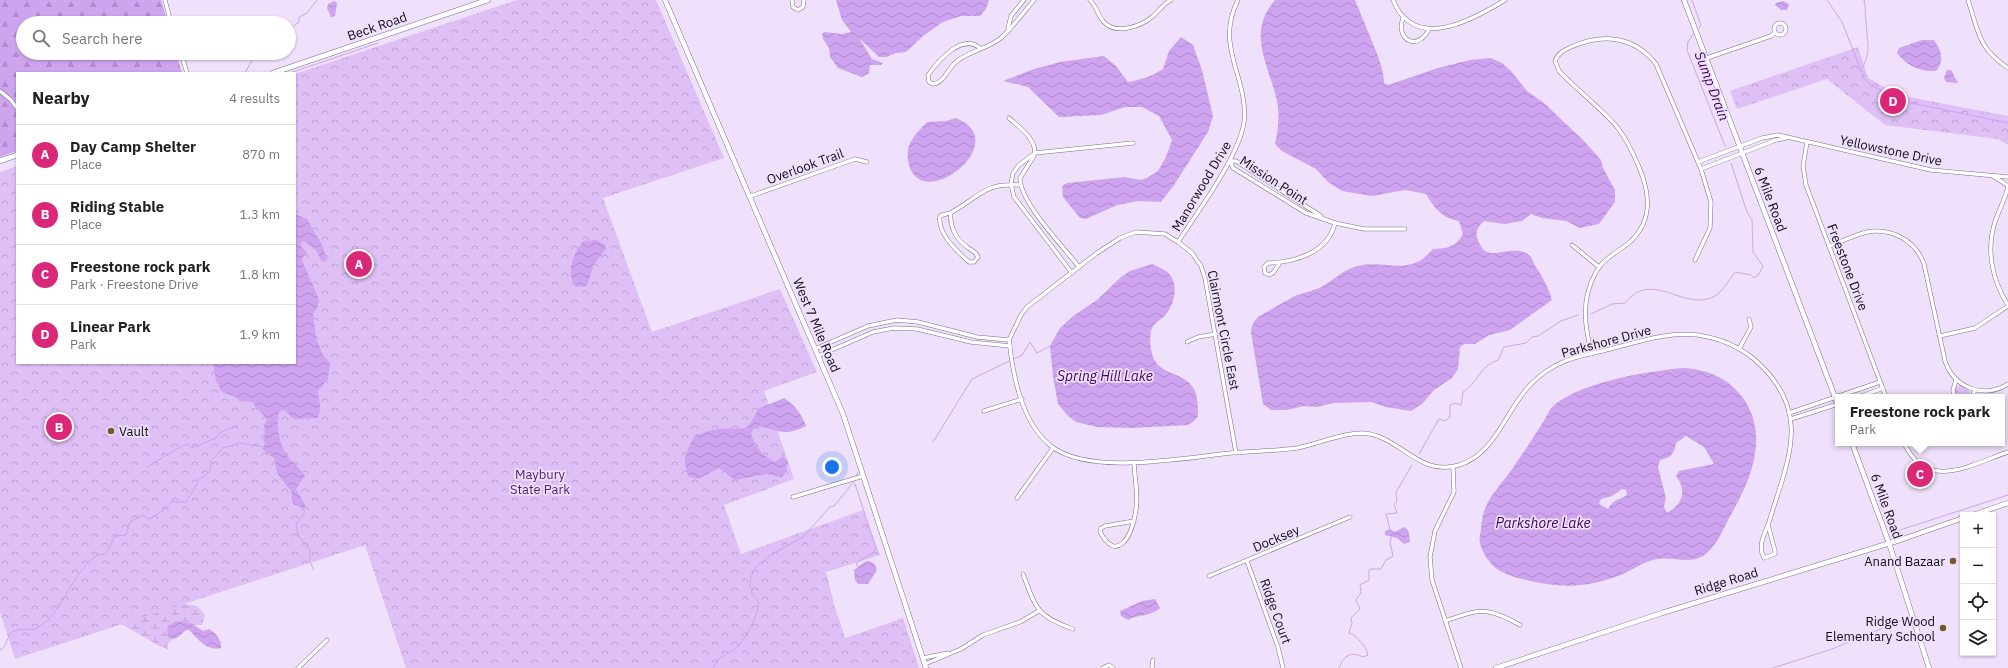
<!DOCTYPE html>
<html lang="en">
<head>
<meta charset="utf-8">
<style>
  :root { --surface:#fff; --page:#f6f6f6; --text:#222; --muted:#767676; --line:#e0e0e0; --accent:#db2777 }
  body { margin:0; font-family:"IBM Plex Sans",sans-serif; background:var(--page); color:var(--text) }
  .controls { position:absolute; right:12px; bottom:12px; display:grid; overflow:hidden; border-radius:0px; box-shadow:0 1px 3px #0004 }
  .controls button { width:36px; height:36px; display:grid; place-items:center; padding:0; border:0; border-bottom:1px solid var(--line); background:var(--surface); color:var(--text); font:20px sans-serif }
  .you { position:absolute; left:832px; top:467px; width:14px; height:14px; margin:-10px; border:3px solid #fff; border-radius:50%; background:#1a73e8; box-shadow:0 0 0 6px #1a73e833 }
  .badge { display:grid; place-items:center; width:26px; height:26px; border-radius:50%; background:var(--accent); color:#fff; font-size:13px; font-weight:700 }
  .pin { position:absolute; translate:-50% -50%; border:2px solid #fff; box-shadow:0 1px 4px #0006 }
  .popup { position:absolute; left:1835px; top:394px; width:170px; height:52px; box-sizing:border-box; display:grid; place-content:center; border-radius:0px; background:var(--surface); filter:drop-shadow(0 1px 3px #0005); font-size:13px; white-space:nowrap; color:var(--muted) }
  .popup b { font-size:15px; color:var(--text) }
  .popup::after { content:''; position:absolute; left:50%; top:100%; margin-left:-8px; border:8px solid transparent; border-top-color:var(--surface) }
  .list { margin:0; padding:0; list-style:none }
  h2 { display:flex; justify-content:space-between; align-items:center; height:52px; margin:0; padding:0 16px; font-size:17px }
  h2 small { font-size:13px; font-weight:400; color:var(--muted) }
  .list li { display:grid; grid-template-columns:26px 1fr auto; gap:12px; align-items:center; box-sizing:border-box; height:60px; padding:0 16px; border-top:1px solid var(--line) }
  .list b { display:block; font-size:15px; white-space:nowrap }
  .list p { margin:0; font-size:13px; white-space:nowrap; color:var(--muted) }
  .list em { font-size:13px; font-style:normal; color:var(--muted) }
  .icon { flex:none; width:22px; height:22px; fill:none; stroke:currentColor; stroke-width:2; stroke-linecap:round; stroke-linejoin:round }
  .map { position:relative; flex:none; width:2008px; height:668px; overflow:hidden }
  .search { position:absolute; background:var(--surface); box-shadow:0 1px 3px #0004; left:16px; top:16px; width:280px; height:44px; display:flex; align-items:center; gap:10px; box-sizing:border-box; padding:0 14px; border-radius:22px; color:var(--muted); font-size:15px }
  .panel { position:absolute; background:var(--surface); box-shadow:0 1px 3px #0004; left:16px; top:72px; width:280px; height:292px; border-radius:0px }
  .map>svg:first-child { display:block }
</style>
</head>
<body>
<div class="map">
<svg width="2008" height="668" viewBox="0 0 2008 668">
  <defs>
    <pattern id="grass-dots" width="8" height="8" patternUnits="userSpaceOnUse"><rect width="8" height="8" fill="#debff6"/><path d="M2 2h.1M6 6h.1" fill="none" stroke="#bda3d2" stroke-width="1.8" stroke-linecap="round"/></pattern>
    <pattern id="forest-firs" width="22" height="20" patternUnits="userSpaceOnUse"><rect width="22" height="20" fill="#cea4ef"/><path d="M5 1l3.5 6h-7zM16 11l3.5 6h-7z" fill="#b08ccc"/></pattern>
    <pattern id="wetland-marsh" width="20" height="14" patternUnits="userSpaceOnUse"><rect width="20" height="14" fill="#debff6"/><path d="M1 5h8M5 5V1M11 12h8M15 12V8" fill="none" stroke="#bda3d2"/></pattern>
    <pattern id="park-crowns" width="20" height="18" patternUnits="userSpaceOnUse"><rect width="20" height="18" fill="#debff6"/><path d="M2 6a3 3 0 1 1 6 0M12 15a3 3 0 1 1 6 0" fill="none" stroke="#bda3d2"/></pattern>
    <pattern id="water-waves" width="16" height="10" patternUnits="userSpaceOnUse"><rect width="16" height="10" fill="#cea3ef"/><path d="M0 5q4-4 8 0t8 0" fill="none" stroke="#b08bcc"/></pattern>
  </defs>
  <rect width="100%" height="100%" fill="#efe1fb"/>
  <!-- grass -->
  <path fill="url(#grass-dots)" d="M 903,618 L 919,668 L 914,668 L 899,631 L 898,619 Z"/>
  <!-- forest -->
  <path fill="url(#forest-firs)" d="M 0,0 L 161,0 L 168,23 L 23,23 L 23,53 L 176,53 L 182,73 L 17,73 L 17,151 L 0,157 Z"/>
  <!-- wetland -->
  <path fill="url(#wetland-marsh)" d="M 182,604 L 197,606 L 205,615 L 202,625 L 195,625 L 191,623 L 168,626 L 169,638 L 172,639 L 168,644 L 168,649 L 159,646 L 118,622 Z"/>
  <!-- park -->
  <g fill="url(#park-crowns)">
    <path d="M 517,0 L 656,0 L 724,158 L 603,198 L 652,332 L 780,289 L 817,372 L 764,391 L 794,479 L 724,505 L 741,554 L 863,510 L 880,555 L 826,572 L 834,604 L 845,638 L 901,619 L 917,668 L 406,668 L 365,545 L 15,659 L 0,612 L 0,172 L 17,166 L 17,363 L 295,363 L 295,74 Z"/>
    <path d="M 1858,47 L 1868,78 L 1898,95 L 2008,116 L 2008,145 L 1998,139 L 1885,125 L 1827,79 L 1737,109 L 1730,91 Z"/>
    <path d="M 1959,385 L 1968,389 L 1970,393 L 1968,397 L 1956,396 L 1954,388 Z"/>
    <circle cx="1920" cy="474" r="6"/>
  </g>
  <!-- water -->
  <g fill="url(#water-waves)" fill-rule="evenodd">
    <path d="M 836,0 L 989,0 L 986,9 L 980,16 L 961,16 L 943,22 L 923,36 L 906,52 L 896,53 L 886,57 L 879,57 L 859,38 L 872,59 L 883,63 L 881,65 L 870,65 L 869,73 L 862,77 L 838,68 L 830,57 L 829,48 L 823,39 L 822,34 L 824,32 L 842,34 L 851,32 L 842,20 Z"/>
    <path d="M 1275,0 L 1355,0 L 1378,56 L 1383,73 L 1384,83 L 1388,85 L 1438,68 L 1470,60 L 1491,58 L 1502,63 L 1511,71 L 1527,91 L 1544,103 L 1584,141 L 1601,160 L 1603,168 L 1615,190 L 1615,202 L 1599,224 L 1580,228 L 1566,221 L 1542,218 L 1531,214 L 1522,221 L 1504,224 L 1484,221 C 1479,226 1475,230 1477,237 C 1486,270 1510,239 1530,256 C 1532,258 1533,261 1534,264 C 1542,276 1548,286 1552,300 L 1510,330 L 1489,335 L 1475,344 L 1464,344 L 1460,347 L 1458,369 L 1452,378 L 1434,390 L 1422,404 L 1411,411 L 1386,407 L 1371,402 L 1333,403 L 1317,407 L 1304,406 L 1287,410 L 1271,410 L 1263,404 L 1251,333 C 1251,327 1253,322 1258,317 C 1261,315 1293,297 1297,295 C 1306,292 1316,290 1323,286 C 1335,279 1344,269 1358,266 C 1389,259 1408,278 1433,249 C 1447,249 1457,246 1463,234 L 1459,221 C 1443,219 1434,208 1426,194 L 1405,190 L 1372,196 L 1342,191 L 1328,182 L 1316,169 L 1282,151 L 1275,144 C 1278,130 1280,115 1277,101 C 1269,65 1246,33 1275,0 Z"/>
    <path d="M 334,1 L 337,3 L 335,16 L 331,17 L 327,8 L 328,4 Z"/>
    <path d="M 1783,1 L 1789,4 L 1787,10 L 1781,10 L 1775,5 L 1776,3 Z"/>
    <path d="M 1181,37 L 1193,45 L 1202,70 L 1213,116 L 1208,132 L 1174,185 L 1161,202 L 1138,201 L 1117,205 L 1086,219 L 1080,218 L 1063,197 L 1062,186 L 1067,183 L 1125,177 L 1140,180 L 1147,178 L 1158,171 L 1166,157 L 1172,140 L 1159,116 L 1142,107 L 1125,107 L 1101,115 L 1059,117 L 1028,87 L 1003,81 L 1034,69 L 1060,62 L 1104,56 L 1116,66 L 1128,82 C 1141,80 1152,76 1163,69 L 1169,51 Z"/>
    <path d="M 1922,40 L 1934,40 C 1941,50 1945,61 1936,71 C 1920,72 1907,66 1897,53 L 1899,48 Z"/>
    <path d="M 1947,70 L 1951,70 L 1958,83 L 1946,82 L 1944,78 Z"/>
    <path d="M 956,118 C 1015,142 922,214 909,165 C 904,144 914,136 927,122 L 946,121 Z"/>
    <path d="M 295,214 L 307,219 L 323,247 L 327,260 L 322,262 L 316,250 L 304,241 L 301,243 L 301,246 L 307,253 L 304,255 L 302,260 L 319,300 L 317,308 L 313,314 L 316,338 L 323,355 L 330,363 L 328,379 L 318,391 C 319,402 322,406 318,418 L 294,419 L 284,410 L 280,411 C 274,420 280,445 286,454 C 292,462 300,468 305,476 L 296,489 L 306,507 L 303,508 L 293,504 L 291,491 L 277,473 L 274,458 L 262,449 L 265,444 L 263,439 L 265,436 L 264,425 L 267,420 L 266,418 L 252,402 L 239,401 L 236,397 L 222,392 L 216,381 L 213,363 L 295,363 Z"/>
    <path d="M 597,240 L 605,245 L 606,249 L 594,264 L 587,286 L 576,287 C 565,271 573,256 583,241 Z"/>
    <path d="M 1152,264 C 1156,266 1162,268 1166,271 C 1179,281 1176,301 1167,313 C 1163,319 1156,321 1152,328 C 1150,332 1150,344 1151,349 C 1155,378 1183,369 1194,389 C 1198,397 1198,407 1198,416 L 1194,421 L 1188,425 L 1132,428 L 1097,427 L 1076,422 L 1067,415 L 1058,404 L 1053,376 L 1050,346 L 1060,328 L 1073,316 L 1097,300 L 1121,277 L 1130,271 Z"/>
    <path d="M 1682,368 C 1730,369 1763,406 1755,454 C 1751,478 1740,499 1728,520 C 1722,532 1717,544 1707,553 C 1693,566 1673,556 1657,559 C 1641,562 1629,573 1615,577 C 1604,581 1591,584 1580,585 C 1559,588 1519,581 1500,571 C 1491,566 1482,553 1480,543 C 1479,539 1480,534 1481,530 C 1482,499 1499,489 1515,465 C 1527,447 1541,427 1551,408 C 1578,382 1645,372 1682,368 ZM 1686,436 L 1704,447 L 1714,464 L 1679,471 L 1676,476 C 1687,490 1683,504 1667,513 L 1664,507 L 1666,498 L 1658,467 L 1660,460 C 1671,457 1674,455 1676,443 ZM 1622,489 L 1626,490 L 1627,494 C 1621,501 1615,497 1608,509 L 1599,504 L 1601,499 L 1612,496 Z"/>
    <path d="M 784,398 C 796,406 801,413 806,426 C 788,435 780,433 761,426 L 753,429 L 751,434 C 756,448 762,455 775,462 L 783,456 L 788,461 L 786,472 L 782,477 L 767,474 L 735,480 L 719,468 L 698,479 L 689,477 C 681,458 686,453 695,435 C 703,433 711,430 719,429 C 745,425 745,438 758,409 Z"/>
    <path d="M 1404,527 L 1407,529 L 1409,533 L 1410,542 L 1404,544 L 1397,538 L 1385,535 L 1385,531 L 1390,529 L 1395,532 Z"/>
    <path d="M 866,561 C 873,561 875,564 877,570 L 868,584 L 858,584 L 855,580 L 854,570 Z"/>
    <path d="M 1155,599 L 1160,608 C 1150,617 1137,614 1128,620 L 1121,616 L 1120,611 L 1142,601 Z"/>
    <path d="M 176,621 L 191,623 L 203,631 L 209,629 C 216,633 222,640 221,648 C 207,652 197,638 189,630 L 186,630 C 181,634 177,641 169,638 L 167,630 L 168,626 Z"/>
  </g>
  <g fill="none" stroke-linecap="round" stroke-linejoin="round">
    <!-- stream -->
    <g stroke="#cea3ef" stroke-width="1">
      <path d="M 1692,0 L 1701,25 L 1699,28"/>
      <path d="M 1827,0 L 1842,22 L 1864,78 L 1872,86 L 1907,102 L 2008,123"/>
      <path d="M 0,15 C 7,7 22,10 32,7 C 34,6 37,2 39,0"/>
      <path d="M 291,28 L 299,22 L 299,17 L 307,13 L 317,0"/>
      <path d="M 1693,34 L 1688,42 L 1687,50 L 1725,146"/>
      <path d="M 1861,71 C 1872,51 1867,43 1866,22 C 1865,14 1866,8 1864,0"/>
      <path d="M 245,73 L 255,55"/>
      <path d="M 290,73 L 378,43"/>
      <path d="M 1591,314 L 1612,304 L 1625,303 C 1653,268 1684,313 1715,296 C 1723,291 1729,280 1735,272 L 1751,275 L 1754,278 L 1759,274 L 1763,266 L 1753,252 L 1752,220 L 1747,212 L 1731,163"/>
      <path d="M 933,442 L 972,379 L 1022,355 L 1030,342 L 1037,353 L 1050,346"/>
      <path d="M 1419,454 L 1439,419 L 1445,421 L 1450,417 L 1450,405 L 1455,403 L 1461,405 L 1463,392 C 1478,383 1479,366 1498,360 L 1504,347 L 1526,343 L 1532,337 L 1538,336 L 1561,321 L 1578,315"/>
      <path d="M 147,467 C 160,460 172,450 187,444 L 192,448 L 216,438 L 221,432 L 237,426"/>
      <path d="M 856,476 L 858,472"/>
      <path d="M 855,484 L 876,548 L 874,552 L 856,563 L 858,567"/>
      <path d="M 304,508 L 304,514 L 296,524 L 298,535 L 310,550 L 310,562 L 314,570"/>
      <path d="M 1390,529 L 1386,514 L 1397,513 L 1394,504 L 1397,501 L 1396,492 L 1412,465"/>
      <path d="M 1900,530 L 2008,495"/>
      <path d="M 0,650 C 8,646 6,638 11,633 C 16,628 28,630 35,629 C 40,627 46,622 50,618 C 63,604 80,563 98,555 C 101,554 104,555 107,553 L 115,536 L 126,535 L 130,522 L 143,515 L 149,519 L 164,510 L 171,502 L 186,502 L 197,484 L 198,480 L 210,472 L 211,460 L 217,455 L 223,447 L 228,447 L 240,443 L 263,447"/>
      <path d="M 713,668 C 717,656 730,654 738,646 C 746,638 761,611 758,601 L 752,594 L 750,586 L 751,577 L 755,568 L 769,556 L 803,537 L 829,508 L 835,505 L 856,479"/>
      <path d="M 1339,668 C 1344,655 1351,651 1363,657 L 1368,655 C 1367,647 1356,635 1349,633 L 1352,623 L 1351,618 L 1360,609 L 1356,600 L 1361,593 L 1360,585 L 1369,580 L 1369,570 L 1371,569 L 1381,569 L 1386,560 L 1393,556 L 1390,542 L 1392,536"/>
      <path d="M 1773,668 L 1832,649 L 1905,619"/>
    </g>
    <defs>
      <g id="minor">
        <path d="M 165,0 L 171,23"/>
        <path d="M 792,0 L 793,7 L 798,10 L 803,7 L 804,0"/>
        <path d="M 1090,0 C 1096,6 1098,15 1103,21 C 1115,36 1141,26 1152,17 C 1159,11 1163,4 1171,0"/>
        <path d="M 1393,0 C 1414,52 1471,21 1505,0"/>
        <path d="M 1968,0 C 1979,33 1978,48 2008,68"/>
        <path d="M 1403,18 C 1395,40 1418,52 1429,29"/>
        <circle cx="1780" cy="29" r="6"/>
        <path d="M 1008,28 L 1011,16 L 1024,0"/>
        <path d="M 980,48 C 962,33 939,60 928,75 L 929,82 L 933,84 C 944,83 948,68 957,61 C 970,51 989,48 1001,38 C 1013,27 1023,13 1034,0"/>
        <path d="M 181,53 L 187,73"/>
        <path d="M 1707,58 L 1771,36 L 1775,33"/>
        <path d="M 0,91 L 11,100 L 17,108"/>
        <path d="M 1009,118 C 1020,128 1035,138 1035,153"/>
        <path d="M 1807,142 L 1803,166 L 1806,185 L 1886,397"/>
        <path d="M 1034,156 L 1020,178 C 1020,203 1063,246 1079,267"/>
        <path d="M 1230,161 L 1233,168 L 1306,213 L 1335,223 L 1364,229 L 1405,229"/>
        <path d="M 1230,161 L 1236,161 L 1321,216"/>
        <path d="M 1698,162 L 1762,138 L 1778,135 L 1931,170 L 2008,177"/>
        <path d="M 1701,169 L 1776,140 L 1786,138"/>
        <path d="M 1993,176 L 2007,185"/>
        <path d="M 2008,187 C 2005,199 1999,210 1995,222 C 1986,250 1992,280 2008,305"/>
        <path d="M 751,196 L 855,159 L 867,162"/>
        <path d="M 951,213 C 949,226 956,239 967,247 C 972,251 976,251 978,257 L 974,262 L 969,262 C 958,252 937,234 940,216 C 944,214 948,214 952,212 C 981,196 983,183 1020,185"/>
        <path d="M 1178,242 C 1198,211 1239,157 1244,122 C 1249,78 1214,47 1238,0"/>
        <path d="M 1572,245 L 1599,267"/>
        <path d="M 1829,246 C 1841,242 1854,235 1867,232 C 1891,227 1916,241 1924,264 L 1945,361 C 1954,388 1984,399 2008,384"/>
        <path d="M 1279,264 L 1273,273 L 1269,275 L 1265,273 L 1264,267 L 1268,263 C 1295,262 1328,253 1335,223"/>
        <path d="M 1072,273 L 1014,197 L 1011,184 L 1013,173 L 1019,165 L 1035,153 L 1133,143"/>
        <path d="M 1940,336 L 1975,328 L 2008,306"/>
        <path d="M 1009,340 C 1013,375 1021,422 1051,446 C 1089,476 1184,458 1231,453 C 1253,451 1275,451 1297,448 C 1318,444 1341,433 1362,433 C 1399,434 1418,478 1459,465 C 1496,454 1506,409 1531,384 C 1540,375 1551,367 1563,362 C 1576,356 1591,354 1606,350 C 1635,343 1668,331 1698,335 C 1718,338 1738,346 1754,359 C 1814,411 1788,459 1769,522 C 1765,534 1757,545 1764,558 L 1775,554 L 1775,551 L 1768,525"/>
        <path d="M 1009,340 L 1021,315 L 1027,307 L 1097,253 L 1120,238 L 1136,232 L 1165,234 L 1178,242 L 1192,253 L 1201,266 L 1205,278 L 1236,453"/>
        <path d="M 1187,342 L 1198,337 L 1216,334"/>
        <path d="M 815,349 L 868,326 L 897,320 L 918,322 L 977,337 L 1009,340"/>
        <path d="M 1739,349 L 1751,327 L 1749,319"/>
        <path d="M 1592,354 C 1584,325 1581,299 1596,272 C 1604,257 1621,251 1632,240 C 1653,219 1650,193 1639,167 C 1633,153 1627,140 1618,128 C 1600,107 1577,90 1559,71 L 1555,61 C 1558,53 1564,50 1571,47 C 1603,33 1634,36 1656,64 L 1701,169 L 1711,202 L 1710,228 L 1695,260"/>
        <path d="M 818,356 L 873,332 L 894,328 L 917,329 L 971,342 L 1010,346"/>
        <path d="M 1859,397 L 1883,388"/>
        <path d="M 1954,397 L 1953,390 L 1956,380"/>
        <path d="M 1972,397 L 1975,390"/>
        <path d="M 984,411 L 1022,399"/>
        <path d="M 1789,413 L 1880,382"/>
        <path d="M 1791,419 L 1838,404"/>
        <path d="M 1904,443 C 1927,492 1970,465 2008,452"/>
        <path d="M 1919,465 C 1914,471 1910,478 1917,483 L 1925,481 L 1930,470"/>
        <path d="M 1453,467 L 1454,492 L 1435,531 L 1430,557 L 1432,580 L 1461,668"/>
        <path d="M 793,497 L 863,476"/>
        <path d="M 1017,498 L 1053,448"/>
        <path d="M 1134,521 L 1105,526 L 1101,528 L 1100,532 C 1117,563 1131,537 1135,515 C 1139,499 1135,480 1134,463"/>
        <path d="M 1247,561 L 1278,647 L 1283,668"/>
        <path d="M 1023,574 C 1036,608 1036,616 1073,629"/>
        <path d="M 1209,576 L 1350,517"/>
        <path d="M 1445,621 C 1480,609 1487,606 1520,625"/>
        <path d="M 923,658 L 948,653"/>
        <path d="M 925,664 L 961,649 L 983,635 L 1020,622 L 1039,611"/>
        <path d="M 298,668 L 327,640"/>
        <path d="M 1103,668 L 1109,665 L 1113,668"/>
        <path d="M 1152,668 L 1153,660"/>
      </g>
      <g id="tertiary">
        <path d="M 665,0 L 843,414 L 926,668"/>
        <path d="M 1684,0 L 1838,405"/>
        <path d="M 1852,443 L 1889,543 L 1929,668"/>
        <path d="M 1973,515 L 2008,503"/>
        <path d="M 1496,668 L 1662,613 L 1900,540 L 1963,518"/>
      </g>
      <g id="secondary">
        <path d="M 273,73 L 488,0"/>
        <path d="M 0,161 L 17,155"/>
      </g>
    </defs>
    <!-- minor casing -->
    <use href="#minor" stroke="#7d6d8a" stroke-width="4.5"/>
    <!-- tertiary casing -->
    <use href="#tertiary" stroke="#7d6d8a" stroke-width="5.5"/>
    <!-- secondary casing -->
    <use href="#secondary" stroke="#7d6d8a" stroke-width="6"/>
    <!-- minor -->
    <use href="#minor" stroke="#fff" stroke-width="3.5"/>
    <!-- tertiary -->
    <use href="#tertiary" stroke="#fff" stroke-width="4.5"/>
    <!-- secondary -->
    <use href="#secondary" stroke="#fff" stroke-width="5"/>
  </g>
  <!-- markers -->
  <g fill="#76592c" stroke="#efe1fb" stroke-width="1.5">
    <circle cx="111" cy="431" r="4"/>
    <circle cx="1953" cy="561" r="4"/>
    <circle cx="1943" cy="628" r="4"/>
  </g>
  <g text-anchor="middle" stroke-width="3.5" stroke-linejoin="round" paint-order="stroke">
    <!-- street labels -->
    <g font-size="13" fill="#120c16" stroke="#efe1fb">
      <text transform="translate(377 26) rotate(-19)" y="5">Beck Road</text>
      <text transform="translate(1891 150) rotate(12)" y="5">Yellowstone Drive</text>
      <text transform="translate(805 166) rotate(-20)" y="5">Overlook Trail</text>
      <text transform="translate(1274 180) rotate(33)" y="5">Mission Point</text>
      <text transform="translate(1201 186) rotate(-59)" y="5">Manorwood Drive</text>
      <text transform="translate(1771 199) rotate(69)" y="5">6 Mile Road</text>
      <text transform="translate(1848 267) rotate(69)" y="5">Freestone Drive</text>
      <text transform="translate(817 325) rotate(67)" y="5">West 7 Mile Road</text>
      <text transform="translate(1224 330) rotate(79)" y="5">Clairmont Circle East</text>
      <text transform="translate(1606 341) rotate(-15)" y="5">Parkshore Drive</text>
      <text transform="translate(1887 506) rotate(70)" y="5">6 Mile Road</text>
      <text transform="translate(1276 538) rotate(-23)" y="5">Docksey</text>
      <text transform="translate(1726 581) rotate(-17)" y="5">Ridge Road</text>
      <text transform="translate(1276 611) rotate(70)" y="5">Ridge Court</text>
    </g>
    <!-- poi labels -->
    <g font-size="13" fill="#120c16" stroke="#efe1fb" text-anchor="end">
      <text x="119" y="436" text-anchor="start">Vault</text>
      <text x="1945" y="566">Anand Bazaar</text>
      <text x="1935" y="626">Ridge Wood<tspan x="1935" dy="15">Elementary School</tspan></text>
    </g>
    <!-- park labels -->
    <g font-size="13" fill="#511a71" stroke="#efe1fb">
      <text x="540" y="479">Maybury<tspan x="540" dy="15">State Park</tspan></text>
    </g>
    <!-- water labels -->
    <g font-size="14" font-style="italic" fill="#3f005d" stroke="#efe1fb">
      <text transform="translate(1712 86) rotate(69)" y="5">Sump Drain</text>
      <text x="1105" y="381">Spring Hill Lake</text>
      <text x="1543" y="528">Parkshore Lake</text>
    </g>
  </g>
</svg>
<div class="controls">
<button>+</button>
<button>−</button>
<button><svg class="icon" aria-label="locate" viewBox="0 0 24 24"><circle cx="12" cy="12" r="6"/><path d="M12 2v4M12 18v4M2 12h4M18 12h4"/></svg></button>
<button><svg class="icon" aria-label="layers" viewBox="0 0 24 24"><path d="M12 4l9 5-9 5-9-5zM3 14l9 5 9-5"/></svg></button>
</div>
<div class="you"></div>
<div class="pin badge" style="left:359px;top:264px">A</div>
<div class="pin badge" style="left:59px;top:427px">B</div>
<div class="pin badge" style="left:1920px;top:474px">C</div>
<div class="popup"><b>Freestone rock park</b>Park</div>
<div class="pin badge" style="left:1893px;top:101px">D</div>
<div class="search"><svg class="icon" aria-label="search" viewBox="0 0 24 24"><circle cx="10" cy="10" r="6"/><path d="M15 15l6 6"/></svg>Search here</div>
<section class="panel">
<h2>Nearby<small>4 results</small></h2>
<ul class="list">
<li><span class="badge">A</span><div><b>Day Camp Shelter</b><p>Place</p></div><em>870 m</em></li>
<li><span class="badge">B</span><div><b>Riding Stable</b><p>Place</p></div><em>1.3 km</em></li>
<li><span class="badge">C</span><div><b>Freestone rock park</b><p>Park · Freestone Drive</p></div><em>1.8 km</em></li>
<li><span class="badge">D</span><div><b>Linear Park</b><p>Park</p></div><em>1.9 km</em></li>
</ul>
</section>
</div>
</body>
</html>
